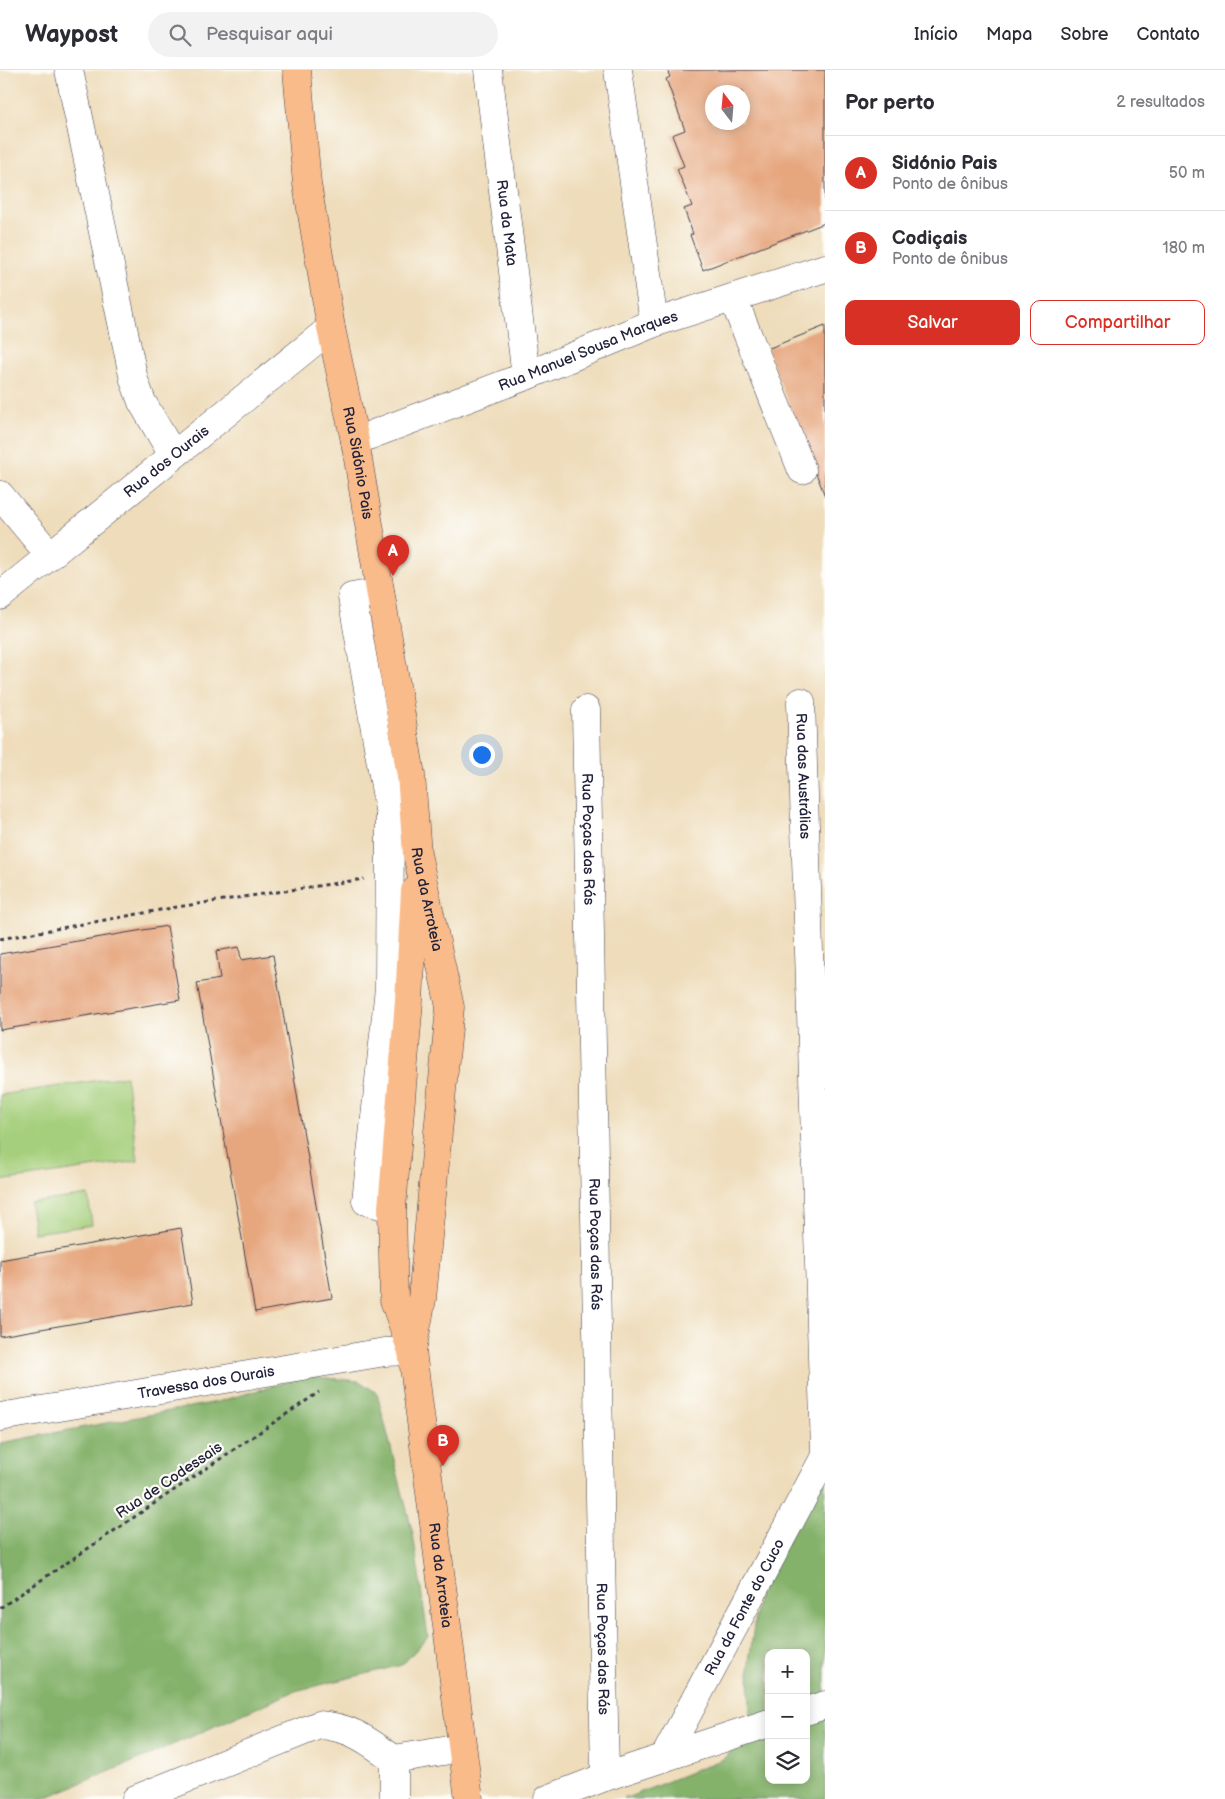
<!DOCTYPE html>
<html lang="pt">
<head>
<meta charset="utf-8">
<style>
  :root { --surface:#fff; --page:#f2f2f3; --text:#2b2b33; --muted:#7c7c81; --line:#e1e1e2; --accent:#d93025 }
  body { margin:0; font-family:"Balsamiq Sans",sans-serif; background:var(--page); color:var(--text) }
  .controls { position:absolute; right:15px; bottom:15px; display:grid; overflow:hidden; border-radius:10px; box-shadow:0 2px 12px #0003 }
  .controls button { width:45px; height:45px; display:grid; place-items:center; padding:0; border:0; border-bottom:1px solid var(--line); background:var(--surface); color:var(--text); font:25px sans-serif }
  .compass { position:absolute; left:705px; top:15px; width:45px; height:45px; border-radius:50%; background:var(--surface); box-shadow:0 2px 12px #0003; rotate:344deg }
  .you { position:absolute; left:481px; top:684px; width:18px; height:18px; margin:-12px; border:4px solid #fff; border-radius:50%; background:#1a73e8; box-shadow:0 0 0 8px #1a73e833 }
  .badge { display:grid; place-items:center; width:32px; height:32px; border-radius:50%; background:var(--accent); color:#fff; font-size:16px; font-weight:700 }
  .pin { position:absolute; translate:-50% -41px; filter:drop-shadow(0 1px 2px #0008) }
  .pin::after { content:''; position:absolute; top:26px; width:18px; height:15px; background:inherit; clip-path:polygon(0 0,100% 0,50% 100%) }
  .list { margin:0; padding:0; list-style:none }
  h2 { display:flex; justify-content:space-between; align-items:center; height:65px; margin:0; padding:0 20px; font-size:21px }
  h2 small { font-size:16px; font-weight:400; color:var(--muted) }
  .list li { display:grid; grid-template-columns:32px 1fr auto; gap:15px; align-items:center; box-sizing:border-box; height:75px; padding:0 20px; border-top:1px solid var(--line) }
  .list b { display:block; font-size:19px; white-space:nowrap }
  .list p { margin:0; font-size:16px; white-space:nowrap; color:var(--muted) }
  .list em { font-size:16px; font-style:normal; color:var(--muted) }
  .actions { display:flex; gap:10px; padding:15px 20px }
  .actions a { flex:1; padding:11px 0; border:1px solid var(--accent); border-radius:10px; text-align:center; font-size:18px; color:var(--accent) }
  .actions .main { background:var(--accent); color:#fff }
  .icon { flex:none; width:28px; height:28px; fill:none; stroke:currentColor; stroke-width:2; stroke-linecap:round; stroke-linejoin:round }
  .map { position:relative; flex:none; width:825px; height:1729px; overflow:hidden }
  header { display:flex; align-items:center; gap:30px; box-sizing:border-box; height:70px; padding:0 25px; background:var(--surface); border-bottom:1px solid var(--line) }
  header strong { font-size:24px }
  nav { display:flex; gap:28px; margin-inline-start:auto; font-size:18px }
  .search { width:350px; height:45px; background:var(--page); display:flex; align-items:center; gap:12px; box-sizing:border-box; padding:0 18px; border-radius:28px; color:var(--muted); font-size:19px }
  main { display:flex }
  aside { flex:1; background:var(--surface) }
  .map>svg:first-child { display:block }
</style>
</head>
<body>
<header>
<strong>Waypost</strong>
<div class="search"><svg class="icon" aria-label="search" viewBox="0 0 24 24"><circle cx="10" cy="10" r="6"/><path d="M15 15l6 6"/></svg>Pesquisar aqui</div>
<nav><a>Início</a><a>Mapa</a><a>Sobre</a><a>Contato</a></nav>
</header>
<main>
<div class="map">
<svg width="825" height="1729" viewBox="0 0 825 1729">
  <rect width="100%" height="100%" fill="#fdfcf7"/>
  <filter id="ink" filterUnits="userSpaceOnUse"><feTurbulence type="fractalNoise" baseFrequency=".02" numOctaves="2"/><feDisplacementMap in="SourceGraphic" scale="10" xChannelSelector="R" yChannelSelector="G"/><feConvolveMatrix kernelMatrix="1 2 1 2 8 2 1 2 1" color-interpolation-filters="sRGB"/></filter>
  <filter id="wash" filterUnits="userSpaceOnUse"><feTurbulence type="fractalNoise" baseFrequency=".0096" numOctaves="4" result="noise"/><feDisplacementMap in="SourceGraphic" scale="20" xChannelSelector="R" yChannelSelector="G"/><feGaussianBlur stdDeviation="1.12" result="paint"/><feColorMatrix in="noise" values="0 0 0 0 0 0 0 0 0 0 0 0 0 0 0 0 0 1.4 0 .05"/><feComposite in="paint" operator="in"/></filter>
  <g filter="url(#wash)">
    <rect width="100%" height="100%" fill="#eedcba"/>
    <!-- green -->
    <g fill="#a5cf7b" stroke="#64785b">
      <path d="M 126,1006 L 138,1091 L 0,1111 L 0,1025 Z"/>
      <path d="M 88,1125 L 92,1155 L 34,1163 L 30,1133 Z"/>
    </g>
    <!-- forest -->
    <g fill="#84b26b" stroke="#536a53" fill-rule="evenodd">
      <path d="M 307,1306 L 359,1311 L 377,1323 L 413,1464 L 428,1567 L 402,1595 L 295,1621 L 147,1686 L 42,1729 L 0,1729 L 0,1373 L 217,1332 Z"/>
      <path d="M 825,1397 L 825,1729 L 624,1729 L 726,1688 L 750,1652 L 749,1592 L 758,1526 ZM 769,1583 L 806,1583 L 806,1710 L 769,1710 Z"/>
    </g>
    <g id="blocks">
      <!-- building -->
      <g fill="#e6a67e" fill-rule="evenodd">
        <path d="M 667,0 L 825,0 L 825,153 L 703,200 L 690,165 L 693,164 L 684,139 L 692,136 L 677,99 L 684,96 L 672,65 L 685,60 L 666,9 L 670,7 ZM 712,22 L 742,22 L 742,52 L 712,52 Z"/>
        <path d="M 825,256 L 825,426 L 767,279 Z"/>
        <path d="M 167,856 L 180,930 L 0,960 L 0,884 Z"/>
        <path d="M 239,877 L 241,890 L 273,885 L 332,1228 L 255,1242 L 197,913 L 220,909 L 216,881 Z"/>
        <path d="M 181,1158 L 193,1233 L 0,1266 L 0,1190 Z"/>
      </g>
    </g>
  </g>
  <g filter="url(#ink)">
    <use href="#blocks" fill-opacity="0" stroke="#413e4e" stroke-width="1"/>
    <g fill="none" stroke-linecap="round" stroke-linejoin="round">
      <defs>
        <g id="minor">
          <path d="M 69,0 L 134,310 L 142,332 L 173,385"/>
          <path id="s1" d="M 488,0 L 526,306"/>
          <path d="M 618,0 L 654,253"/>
          <path d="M 733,228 L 802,400"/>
          <path id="s2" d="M 355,371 L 526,306 L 654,253 L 825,198"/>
          <path d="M 0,425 L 49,484"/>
          <path d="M 380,522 L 352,527 L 390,745 L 409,746"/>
          <path id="s3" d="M 0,526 L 331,258"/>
          <path id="s4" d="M 801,632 L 825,1380"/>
          <path id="s5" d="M 586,640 L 605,1707"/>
          <path d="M 390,745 L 389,918 L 366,1131 L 392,1138"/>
          <path id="s6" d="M 0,1347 L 385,1282 L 412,1281"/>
          <path d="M 806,1641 L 825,1635"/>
          <path id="s7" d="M 664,1688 L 825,1386"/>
          <path d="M 136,1729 L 319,1655 C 352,1657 368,1671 394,1689 L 462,1678"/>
          <path d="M 394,1729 L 394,1689"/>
          <path d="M 548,1729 L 605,1707 L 769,1653"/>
        </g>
        <g id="major">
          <path id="s8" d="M 297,0 L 307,114 L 331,258 L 355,371 L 411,705 L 417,784 L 450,937 L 422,1229 L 412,1281"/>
          <path id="s9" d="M 415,821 L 409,931 L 392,1138 L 394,1230 L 412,1281 L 469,1729"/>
        </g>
      </defs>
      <!-- minor casing -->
      <use href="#minor" stroke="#413e4e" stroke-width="29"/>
      <!-- major casing -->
      <use href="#major" stroke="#413e4e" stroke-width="29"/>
      <!-- path -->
      <g stroke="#413e4e" stroke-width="3" stroke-dasharray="4 4" stroke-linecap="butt">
        <path d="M 0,869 L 177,837 L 364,809"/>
        <path d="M 0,1538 L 319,1322"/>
      </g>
      <!-- minor -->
      <use href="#minor" stroke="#fff" stroke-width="28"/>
      <!-- major -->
      <use href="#major" stroke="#fabb8b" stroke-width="28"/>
    </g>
  </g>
  <g text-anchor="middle" stroke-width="4.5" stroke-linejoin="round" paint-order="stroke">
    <!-- street labels -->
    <g font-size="15" fill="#22223b" stroke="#fdfcf7">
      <text dy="5" stroke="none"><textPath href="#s1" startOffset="154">Rua da Mata</textPath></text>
      <text dy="5" stroke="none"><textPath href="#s2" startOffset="250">Rua Manuel Sousa Marques</textPath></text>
      <text dy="5" stroke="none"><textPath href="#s3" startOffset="214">Rua dos Ourais</textPath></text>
      <text dy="5" stroke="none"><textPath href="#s8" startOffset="398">Rua Sidónio Pais</textPath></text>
      <text dy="5" stroke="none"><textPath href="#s4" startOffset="74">Rua das Austrálias</textPath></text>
      <text dy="5" stroke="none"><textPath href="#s5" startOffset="129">Rua Poças das Rás</textPath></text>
      <text dy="5" stroke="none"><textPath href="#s8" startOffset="840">Rua da Arroteia</textPath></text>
      <text dy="5" stroke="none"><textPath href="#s5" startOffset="534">Rua Poças das Rás</textPath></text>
      <text dy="5" stroke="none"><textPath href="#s6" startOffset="209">Travessa dos Ourais</textPath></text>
      <text transform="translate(169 1410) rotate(-34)" y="5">Rua de Codessais</text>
      <text dy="5" stroke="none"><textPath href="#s9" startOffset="690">Rua da Arroteia</textPath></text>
      <text dy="5" stroke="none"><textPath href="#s7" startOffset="171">Rua da Fonte do Cuco</textPath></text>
      <text dy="5" stroke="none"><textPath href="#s5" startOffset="939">Rua Poças das Rás</textPath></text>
    </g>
  </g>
</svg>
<div class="controls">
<button>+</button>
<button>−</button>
<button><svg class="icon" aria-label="layers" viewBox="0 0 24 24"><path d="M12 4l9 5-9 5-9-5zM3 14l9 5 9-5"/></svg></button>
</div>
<svg class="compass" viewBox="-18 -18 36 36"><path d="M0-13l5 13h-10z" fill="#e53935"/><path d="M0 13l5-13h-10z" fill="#7c7c81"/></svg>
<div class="you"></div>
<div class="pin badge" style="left:393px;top:506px">A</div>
<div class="pin badge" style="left:443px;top:1396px">B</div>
</div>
<aside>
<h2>Por perto<small>2 resultados</small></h2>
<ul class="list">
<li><span class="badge">A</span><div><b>Sidónio Pais</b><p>Ponto de ônibus</p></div><em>50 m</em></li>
<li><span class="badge">B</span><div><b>Codiçais</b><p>Ponto de ônibus</p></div><em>180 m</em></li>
</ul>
<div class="actions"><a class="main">Salvar</a><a>Compartilhar</a></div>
</aside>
</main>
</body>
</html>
